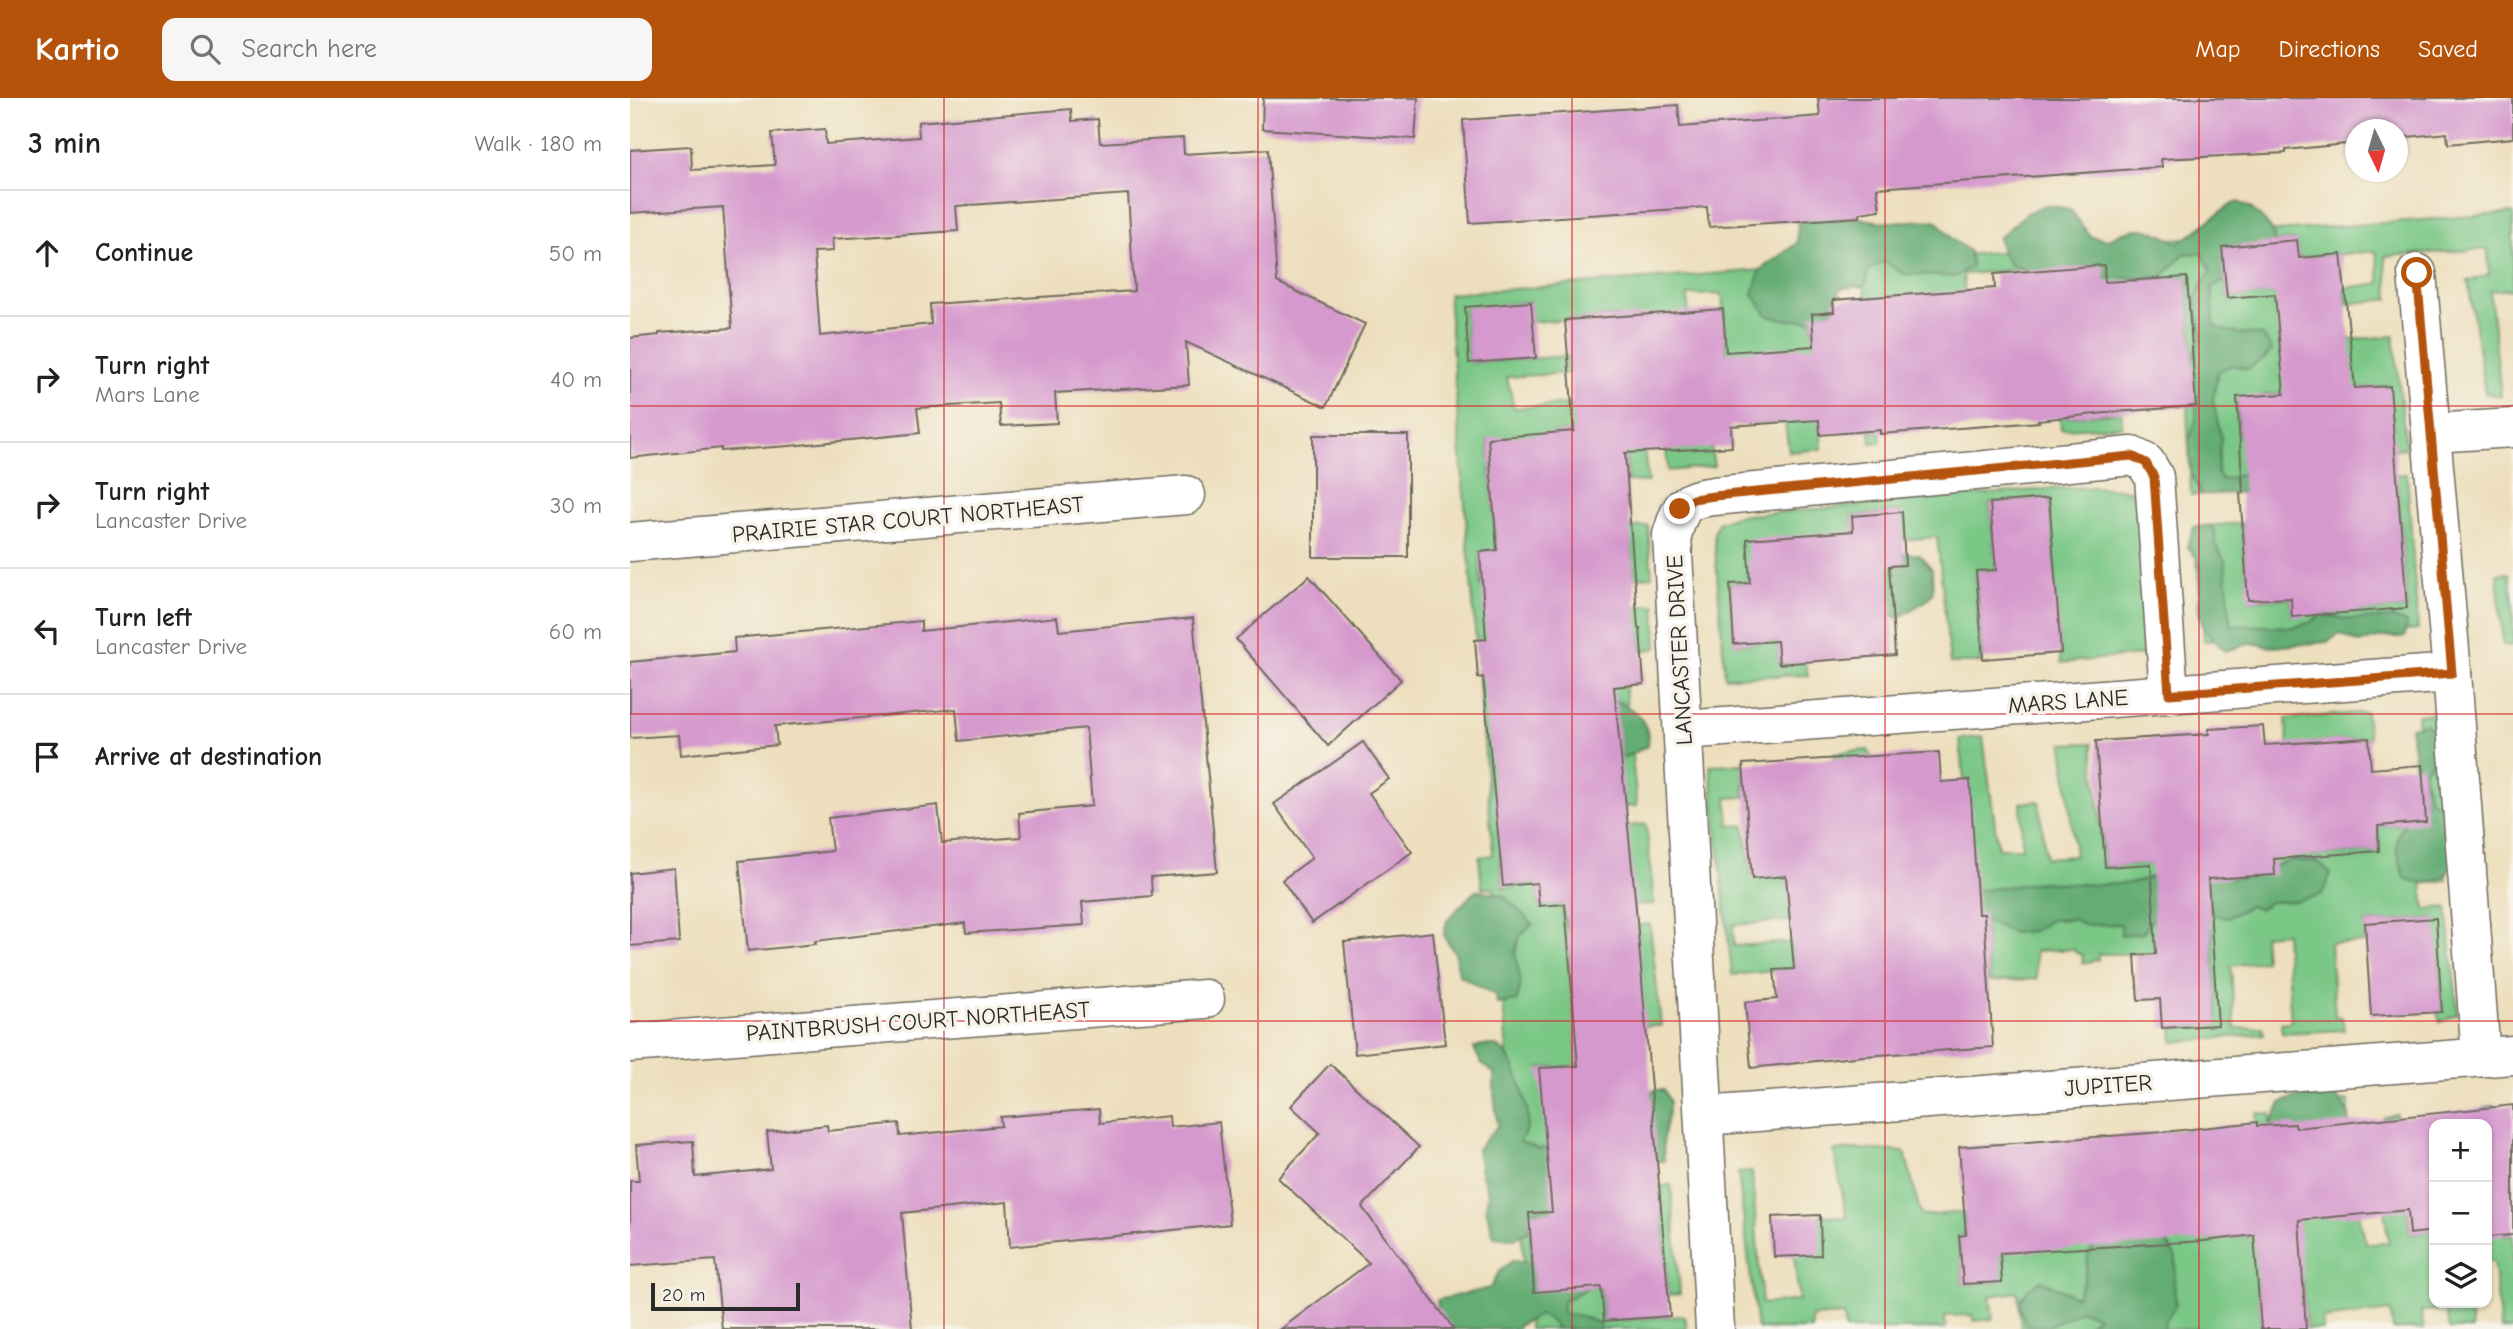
<!DOCTYPE html>
<html lang="en">
<head>
<meta charset="utf-8">
<style>
  :root { --surface:#fff; --page:#f6f6f6; --text:#202124; --muted:#757577; --line:#e0e0e0; --accent:#b45309 }
  body { margin:0; font-family:"Comic Neue",sans-serif; background:var(--page); color:var(--text) }
  .controls { position:absolute; right:21px; bottom:21px; display:grid; overflow:hidden; border-radius:14px; box-shadow:0 2px 5px #0004 }
  .controls button { width:63px; height:63px; display:grid; place-items:center; padding:0; border:0; border-bottom:2px solid var(--line); background:var(--surface); color:var(--text); font:35px sans-serif }
  .compass { position:absolute; left:1715px; top:21px; width:63px; height:63px; border-radius:50%; background:var(--surface); box-shadow:0 2px 5px #0004; rotate:175deg }
  .scale { position:absolute; left:21px; bottom:18px; width:149px; box-sizing:border-box; padding-left:7px; border:4px solid #2b2b2b; border-top:0; font-size:19px; line-height:24px; white-space:nowrap; color:#2b2b2b; -webkit-text-stroke:5px #f7f3e8; paint-order:stroke }
  .stop { position:absolute; width:21px; height:21px; margin:-16px; border:5px solid #b45309; border-radius:50%; background:#fff }
  .stop.end { background:#b45309; border-color:#fff; box-shadow:0 2px 7px #0008 }
  .list { margin:0; padding:0; list-style:none }
  h2 { display:flex; justify-content:space-between; align-items:center; height:91px; margin:0; padding:0 28px; font-size:30px }
  h2 small { font-size:23px; font-weight:400; color:var(--muted) }
  .list li { display:grid; grid-template-columns:46px 1fr auto; gap:21px; align-items:center; box-sizing:border-box; height:126px; padding:0 28px; border-top:2px solid var(--line) }
  .list b { display:block; font-size:26px; white-space:nowrap }
  .list p { margin:0; font-size:23px; white-space:nowrap; color:var(--muted) }
  .list em { font-size:23px; font-style:normal; color:var(--muted) }
  .icon { flex:none; width:38px; height:38px; fill:none; stroke:currentColor; stroke-width:2; stroke-linecap:round; stroke-linejoin:round }
  .map { position:relative; flex:none; width:1883px; height:1231px; overflow:hidden }
  header { display:flex; align-items:center; gap:42px; box-sizing:border-box; height:98px; padding:0 35px; background:var(--accent); color:#fff }
  header strong { font-size:33px }
  nav { display:flex; gap:38px; margin-inline-start:auto; font-size:24px }
  .search { width:490px; height:63px; background:var(--page); display:flex; align-items:center; gap:18px; box-sizing:border-box; padding:0 24px; border-radius:14px; color:var(--muted); font-size:26px }
  main { display:flex }
  aside { flex:1; background:var(--surface) }
  .map>svg:first-child { display:block }
</style>
</head>
<body>
<header>
<strong>Kartio</strong>
<div class="search"><svg class="icon" aria-label="search" viewBox="0 0 24 24"><circle cx="10" cy="10" r="6"/><path d="M15 15l6 6"/></svg>Search here</div>
<nav><a>Map</a><a>Directions</a><a>Saved</a></nav>
</header>
<main>
<aside>
<h2>3 min<small>Walk · 180 m</small></h2>
<ul class="list">
<li><svg class="icon" aria-label="ahead" viewBox="0 0 24 24"><path d="M12 20V5M6 11l6-6 6 6"/></svg><div><b>Continue</b></div><em>50 m</em></li>
<li><svg class="icon" aria-label="right" viewBox="0 0 24 24"><path d="M7 20v-9h11M14 6l5 5-5 5"/></svg><div><b>Turn right</b><p>Mars Lane</p></div><em>40 m</em></li>
<li><svg class="icon" aria-label="right" viewBox="0 0 24 24"><path d="M7 20v-9h11M14 6l5 5-5 5"/></svg><div><b>Turn right</b><p>Lancaster Drive</p></div><em>30 m</em></li>
<li><svg class="icon" aria-label="left" viewBox="0 0 24 24"><path d="M17 20v-9H6M10 6l-5 5 5 5"/></svg><div><b>Turn left</b><p>Lancaster Drive</p></div><em>60 m</em></li>
<li><svg class="icon" aria-label="arrive" viewBox="0 0 24 24"><path d="M6 21V4h12l-3 4 3 4H6"/></svg><div><b>Arrive at destination</b></div></li>
</ul>
</aside>
<div class="map">
<svg width="1883" height="1231" viewBox="0 0 1883 1231">
  <rect width="100%" height="100%" fill="#f7f3e8"/>
  <filter id="ink" filterUnits="userSpaceOnUse"><feTurbulence type="fractalNoise" baseFrequency=".0143" numOctaves="2"/><feDisplacementMap in="SourceGraphic" scale="14" xChannelSelector="R" yChannelSelector="G"/><feConvolveMatrix kernelMatrix="1 2 1 2 8 2 1 2 1" color-interpolation-filters="sRGB"/></filter>
  <filter id="wash" filterUnits="userSpaceOnUse"><feTurbulence type="fractalNoise" baseFrequency=".00686" numOctaves="4" result="noise"/><feDisplacementMap in="SourceGraphic" scale="28" xChannelSelector="R" yChannelSelector="G"/><feGaussianBlur stdDeviation="1.57" result="paint"/><feColorMatrix in="noise" values="0 0 0 0 0 0 0 0 0 0 0 0 0 0 0 0 0 1.4 0 .05"/><feComposite in="paint" operator="in"/></filter>
  <g filter="url(#wash)">
    <rect width="100%" height="100%" fill="#eddfbd"/>
    <!-- green -->
    <g fill="#7ac786" stroke="#527958" stroke-width="2">
      <path d="M 1883,115 L 1883,191 L 1860,193 L 1871,298 L 1855,295 L 1838,183 L 1859,177 L 1858,151 L 1755,158 L 1759,201 L 1717,206 L 1715,190 L 1750,185 L 1746,153 L 1669,160 L 1666,142 L 1592,149 L 1597,200 L 1667,194 L 1650,247 L 1764,238 L 1776,350 L 1722,355 L 1759,288 L 1632,297 L 1632,301 L 1607,304 L 1609,336 L 1656,383 L 1777,376 L 1788,532 L 1574,543 L 1564,429 L 1612,425 L 1619,502 L 1661,500 L 1662,518 L 1777,510 L 1767,383 L 1561,397 L 1557,309 L 1566,307 L 1557,179 L 1507,182 L 1489,270 L 1492,328 L 1431,331 L 1429,312 L 1436,319 L 1485,315 L 1474,167 L 1441,170 L 1405,275 L 1397,171 L 1333,176 L 1336,212 L 1247,291 L 1251,344 L 1241,345 L 1240,333 L 1245,333 L 1235,188 L 1202,190 L 1204,214 L 1182,217 L 1192,351 L 1159,354 L 1155,324 L 1101,327 L 1092,196 L 1058,197 L 1059,287 L 1081,350 L 1084,368 L 1038,373 L 1027,258 L 988,218 L 902,224 L 900,204 L 835,210 L 839,265 L 938,258 L 939,275 L 877,279 L 884,310 L 957,305 L 1011,327 L 1018,384 L 998,383 L 993,329 L 858,341 L 866,441 L 1018,428 L 1022,478 L 979,482 L 1004,476 L 1001,444 L 850,454 L 851,488 L 933,481 L 997,509 L 1025,507 L 1027,550 L 1012,553 L 1009,530 L 851,542 L 995,588 L 1007,708 L 963,712 L 937,735 L 1016,726 L 1024,806 L 971,810 L 870,757 L 873,790 L 907,785 L 909,808 L 932,806 L 937,833 L 1020,826 L 1031,928 L 1014,928 L 939,856 L 948,968 L 910,970 L 974,1095 L 1041,1087 L 1050,1196 L 1038,1197 L 1032,1106 L 899,1115 L 904,1193 L 971,1189 L 974,1223 L 1055,1218 L 1057,1231 L 899,1231 L 864,790 L 852,790 L 849,759 L 863,757 L 818,196 Z"/>
      <path d="M 1463,389 L 1499,392 L 1517,398 L 1527,555 L 1431,565 L 1419,400 L 1360,405 L 1366,472 L 1346,474 L 1352,565 L 1320,565 L 1307,439 L 1273,442 L 1271,414 L 1222,418 L 1228,489 L 1120,485 L 1100,486 L 1104,546 L 1147,543 L 1149,566 L 1175,564 L 1178,577 L 1095,579 L 1084,436 L 1088,425 L 1105,418 L 1417,391 Z"/>
      <path d="M 1879,475 L 1883,503 L 1883,548 L 1873,547 L 1867,476 Z"/>
      <path d="M 1736,614 L 1739,640 L 1676,645 L 1683,758 L 1749,753 L 1748,728 L 1796,724 L 1787,617 L 1804,615 L 1817,782 L 1792,786 L 1795,811 L 1817,809 L 1828,916 L 1810,924 L 1807,914 L 1812,913 L 1805,820 L 1735,825 L 1736,845 L 1700,845 L 1705,918 L 1712,919 L 1714,932 L 1652,935 L 1651,925 L 1661,924 L 1655,835 L 1633,837 L 1635,863 L 1601,868 L 1605,931 L 1632,929 L 1634,936 L 1543,944 L 1542,930 L 1588,926 L 1582,831 L 1548,833 L 1526,856 L 1468,856 L 1468,862 L 1452,865 L 1453,857 L 1446,855 L 1444,851 L 1405,853 L 1407,881 L 1359,884 L 1354,816 L 1220,818 L 1103,827 L 1104,848 L 1162,844 L 1164,871 L 1102,877 L 1080,667 L 1113,666 L 1115,699 L 1097,700 L 1099,728 L 1114,727 L 1122,780 L 1181,776 L 1208,706 L 1204,655 L 1238,652 L 1241,658 L 1249,791 L 1340,682 L 1334,682 L 1330,641 L 1353,639 L 1368,750 L 1392,750 L 1391,705 L 1409,703 L 1416,760 L 1445,758 L 1433,646 L 1462,645 L 1475,769 L 1522,766 L 1588,780 L 1644,777 L 1642,742 L 1660,678 L 1656,621 Z"/>
      <path d="M 1719,1003 C 1718,1051 1724,1099 1736,1146 L 1759,1145 L 1754,1113 L 1762,1112 L 1753,1020 L 1766,1016 L 1780,1136 L 1804,1133 L 1804,1205 L 1839,1205 L 1842,1231 L 1819,1231 L 1816,1212 L 1791,1213 L 1794,1231 L 1763,1231 L 1760,1213 L 1692,1221 L 1693,1231 L 1676,1231 L 1673,1182 L 1628,1185 L 1631,1231 L 1391,1231 L 1388,1194 L 1360,1198 L 1363,1221 L 1344,1223 L 1342,1217 L 1315,1218 L 1316,1231 L 1215,1231 L 1213,1217 L 1182,1219 L 1182,1231 L 1127,1231 L 1108,1075 L 1122,1074 L 1132,1206 L 1169,1202 L 1164,1158 L 1190,1117 L 1217,1120 L 1204,1053 L 1229,1051 L 1275,1054 L 1291,1118 L 1334,1114 L 1335,1137 L 1329,1138 L 1333,1186 L 1371,1184 L 1367,1118 L 1535,1034 L 1565,1031 L 1574,1142 L 1620,1138 L 1617,1108 L 1636,1106 L 1626,1015 L 1641,1016 L 1640,1027 L 1663,1006 Z"/>
      <path d="M 1864,1007 L 1873,1138 L 1883,1137 L 1883,1231 L 1871,1231 L 1863,1164 L 1857,1164 L 1857,1066 L 1861,1065 L 1854,1010 Z"/>
    </g>
    <!-- forest -->
    <g fill="#63ac73" stroke="#476c4f" stroke-width="2">
      <path d="M 1607,104 C 1621,108 1627,115 1637,126 C 1665,155 1602,179 1582,189 L 1584,227 C 1600,237 1615,234 1634,238 L 1642,252 L 1634,261 L 1617,271 L 1603,267 L 1588,273 L 1583,302 L 1591,339 L 1587,375 L 1592,381 L 1634,373 L 1649,392 L 1571,397 L 1561,375 L 1559,343 L 1566,322 L 1566,308 L 1559,293 L 1563,261 L 1572,237 L 1565,202 L 1571,187 L 1581,173 L 1572,155 L 1554,156 L 1531,180 L 1475,180 L 1460,168 L 1405,174 L 1380,167 L 1372,154 L 1368,140 L 1398,114 L 1416,107 L 1440,111 L 1460,138 L 1477,142 C 1505,125 1520,129 1548,145 C 1570,134 1585,114 1607,104 Z"/>
      <path d="M 1200,109 C 1218,117 1235,123 1255,124 C 1273,124 1289,121 1307,123 L 1322,141 L 1339,153 L 1342,168 L 1325,179 L 1295,177 L 1274,176 L 1254,163 L 1239,172 L 1235,188 L 1211,190 L 1203,207 L 1191,222 L 1159,222 L 1138,218 L 1123,196 L 1130,172 L 1167,145 L 1168,123 Z"/>
      <path d="M 1579,428 L 1585,432 L 1586,447 L 1595,463 L 1601,527 L 1663,529 L 1679,525 L 1692,516 L 1715,521 L 1764,520 L 1776,525 L 1775,539 L 1752,539 L 1729,545 L 1710,536 L 1697,544 L 1642,549 L 1622,545 L 1595,553 C 1588,545 1577,536 1573,527 C 1559,497 1586,478 1557,448 L 1564,429 Z"/>
      <path d="M 1275,455 L 1290,457 L 1302,471 L 1303,494 L 1297,502 L 1268,520 L 1253,512 L 1245,489 L 1261,457 Z"/>
      <path d="M 976,599 C 999,606 1021,621 1018,648 L 995,659 L 983,662 Z"/>
      <path d="M 1796,626 L 1806,634 L 1807,658 L 1793,674 L 1800,702 C 1829,717 1827,730 1831,759 C 1811,782 1807,791 1776,781 C 1770,767 1762,745 1771,731 C 1777,722 1788,714 1795,706 L 1785,668 L 1780,629 Z"/>
      <path d="M 1662,762 L 1688,764 L 1701,776 L 1692,796 L 1669,803 L 1639,804 L 1630,811 L 1619,808 L 1599,819 C 1586,817 1538,814 1527,819 C 1520,823 1517,829 1513,835 L 1491,837 L 1491,826 L 1453,827 L 1444,821 L 1421,822 L 1403,833 L 1383,835 L 1343,817 L 1329,792 L 1353,792 L 1411,784 L 1467,787 L 1500,785 L 1529,777 L 1609,780 Z"/>
      <path d="M 846,792 L 873,797 L 903,826 L 890,838 L 885,855 L 891,885 L 887,903 L 867,906 L 865,897 L 829,877 L 825,855 L 814,838 L 817,822 Z"/>
      <path d="M 851,947 C 856,947 864,947 868,949 C 884,957 899,1007 898,1024 C 898,1031 893,1038 890,1044 L 910,1051 L 927,1046 L 924,1110 L 906,1111 L 897,1134 L 883,1141 L 864,1139 L 856,1111 L 858,1094 L 851,1074 L 847,1051 L 868,1028 L 864,995 L 864,975 L 851,965 L 844,950 Z"/>
      <path d="M 1024,992 L 1034,992 L 1040,1004 L 1033,1040 L 1034,1063 L 1012,1062 L 1017,1001 Z"/>
      <path d="M 1680,993 L 1707,999 L 1719,1017 L 1719,1044 L 1640,1027 L 1651,1005 Z"/>
      <path d="M 1472,1140 L 1536,1143 L 1546,1160 L 1544,1183 L 1546,1207 L 1535,1223 L 1534,1231 L 1453,1231 L 1468,1219 L 1451,1212 L 1419,1228 L 1396,1228 L 1389,1204 L 1398,1191 L 1411,1182 L 1446,1199 L 1454,1183 L 1459,1154 Z"/>
      <path d="M 883,1162 L 902,1166 L 957,1190 L 933,1203 L 933,1215 L 951,1218 L 971,1226 L 970,1231 L 928,1231 L 918,1221 L 909,1217 L 889,1227 L 887,1231 L 803,1231 L 809,1220 L 807,1202 L 860,1190 L 869,1174 Z"/>
    </g>
    <g id="blocks">
      <!-- building -->
      <g fill="#d599cd" fill-rule="evenodd">
        <path d="M 633,0 L 788,0 L 785,41 L 632,31 Z"/>
        <path d="M 1188,0 L 1883,0 L 1883,40 L 1818,46 L 1817,35 L 1768,40 L 1768,32 L 1726,32 L 1726,45 L 1656,52 L 1656,55 L 1531,61 L 1532,69 L 1247,90 L 1250,112 L 1230,115 L 1230,119 L 1079,129 L 1077,109 L 840,125 L 833,22 L 1048,7 L 1050,29 L 1190,18 Z"/>
        <path d="M 441,11 L 442,23 L 468,21 L 470,45 L 553,40 L 554,56 L 638,51 L 647,184 L 735,226 L 696,309 L 556,244 L 559,287 L 425,295 L 427,325 L 371,328 L 369,305 L 287,310 L 290,335 L 159,348 L 91,353 L 91,350 L 0,360 L 0,240 L 29,237 L 29,235 L 102,230 L 93,109 L 0,115 L 0,52 L 61,48 L 62,72 L 145,67 L 142,35 L 195,31 L 196,46 L 289,39 L 288,24 ZM 498,96 L 504,193 L 300,206 L 301,226 L 190,238 L 184,154 L 203,153 L 202,141 L 328,133 L 326,108 Z"/>
        <path d="M 1667,142 L 1669,160 L 1711,156 L 1725,290 L 1760,288 L 1777,510 L 1662,519 L 1661,500 L 1618,502 L 1610,395 L 1613,395 L 1607,299 L 1654,296 L 1645,196 L 1597,200 L 1592,149 Z"/>
        <path d="M 1474,167 L 1475,184 L 1557,179 L 1566,308 L 1485,314 L 1408,322 L 1409,324 L 1250,336 L 1250,332 L 1190,337 L 1189,322 L 1101,328 L 1102,349 L 995,355 L 1008,530 L 1010,530 L 1014,586 L 984,589 L 1005,799 L 1040,1218 L 974,1223 L 971,1189 L 904,1194 L 899,1115 L 922,1114 L 909,970 L 948,968 L 935,806 L 909,808 L 907,785 L 873,788 L 853,579 L 848,580 L 845,542 L 856,541 L 850,454 L 867,452 L 858,340 L 944,333 L 935,222 L 1093,211 L 1096,254 L 1184,248 L 1182,216 L 1204,214 L 1203,202 L 1365,190 L 1364,176 Z"/>
        <path d="M 901,204 L 906,260 L 839,265 L 835,209 Z"/>
        <rect x="683" y="337" width="95" height="122"/>
        <path d="M 1419,400 L 1431,555 L 1353,561 L 1346,473 L 1366,472 L 1360,405 Z"/>
        <path d="M 1272,414 L 1275,467 L 1259,468 L 1265,557 L 1149,566 L 1147,543 L 1104,546 L 1100,486 L 1120,485 L 1117,441 L 1223,433 L 1222,418 Z"/>
        <path d="M 679,478 L 771,582 L 698,648 L 606,541 Z"/>
        <path d="M 427,519 L 429,533 L 563,520 L 587,774 L 521,779 L 522,798 L 452,804 L 454,827 L 336,835 L 335,825 L 185,843 L 186,846 L 118,853 L 109,763 L 202,753 L 198,720 L 308,707 L 312,745 L 391,739 L 389,715 L 462,708 L 456,630 L 329,643 L 326,611 L 145,628 L 147,647 L 51,657 L 49,637 L 0,640 L 0,564 L 105,554 L 104,540 L 291,523 L 291,533 Z"/>
        <path d="M 1633,628 L 1635,647 L 1739,640 L 1741,671 L 1792,667 L 1796,724 L 1748,728 L 1749,753 L 1644,761 L 1645,777 L 1578,781 L 1588,927 L 1532,930 L 1530,901 L 1508,902 L 1505,857 L 1526,856 L 1521,766 L 1475,769 L 1466,643 L 1579,636 L 1578,631 Z"/>
        <path d="M 733,644 L 759,681 L 739,695 L 782,754 L 682,825 L 652,782 L 682,760 L 644,706 Z"/>
        <path d="M 1309,654 L 1311,684 L 1340,682 L 1348,816 L 1354,816 L 1363,949 L 1234,958 L 1121,970 L 1115,904 L 1147,901 L 1144,872 L 1164,871 L 1156,778 L 1122,781 L 1113,666 Z"/>
        <path d="M 44,770 L 49,844 L 0,848 L 0,775 Z"/>
        <path d="M 1806,820 L 1812,914 L 1741,918 L 1735,825 Z"/>
        <path d="M 803,834 L 815,946 L 725,956 L 714,844 Z"/>
        <path d="M 700,966 L 789,1049 L 732,1109 L 824,1231 L 651,1231 L 739,1165 L 648,1080 L 690,1035 L 661,1008 Z"/>
        <path d="M 1883,1007 L 1883,1137 L 1857,1139 L 1857,1026 L 1804,1026 L 1804,1133 L 1780,1136 L 1778,1112 L 1669,1122 L 1676,1231 L 1631,1231 L 1624,1137 L 1574,1143 L 1370,1155 L 1372,1184 L 1333,1186 L 1329,1138 L 1336,1137 L 1329,1049 L 1534,1034 L 1627,1024 L 1627,1028 L 1665,1026 L 1666,1030 Z"/>
        <path d="M 469,1011 L 470,1025 L 539,1018 L 540,1029 L 589,1024 L 600,1126 L 380,1149 L 377,1104 L 272,1115 L 282,1231 L 92,1231 L 85,1162 L 0,1168 L 0,1083 L 9,1083 L 6,1047 L 63,1043 L 65,1079 L 141,1071 L 137,1034 L 197,1027 L 198,1033 L 269,1025 L 270,1038 L 371,1028 L 370,1019 Z"/>
        <path d="M 1190,1117 L 1191,1157 L 1144,1159 L 1142,1119 Z"/>
      </g>
    </g>
  </g>
  <g filter="url(#ink)">
    <use href="#blocks" fill-opacity="0" stroke="#6f6a5e" stroke-width="2"/>
    <g fill="none" stroke-linecap="round" stroke-linejoin="round">
      <defs>
        <g id="minor">
          <path d="M 1787,175 L 1822,575 L 1851,959"/>
          <path d="M 1802,335 L 1883,330"/>
          <path d="M 0,444 L 556,397"/>
          <path d="M 1053,632 L 1822,575"/>
          <path d="M 0,945 L 575,901"/>
          <path d="M 1074,1018 L 1883,957"/>
          <path d="M 1085,1231 L 1042,437 C 1051,408 1053,402 1084,398 L 1502,358 L 1516,365 L 1524,379 L 1539,596"/>
        </g>
      </defs>
      <!-- minor casing -->
      <use href="#minor" stroke="#6f6a5e" stroke-width="41"/>
      <!-- minor -->
      <use href="#minor" stroke="#fff" stroke-width="38"/>
    </g>
  </g>
  <g fill="none" stroke-linecap="round" stroke-linejoin="round" filter="url(#ink)">
    <!-- route -->
    <path stroke="#b45309" stroke-width="9" d="M 1050,411 L 1063,401 L 1084,398 L 1502,358 L 1516,365 L 1524,379 L 1539,596 L 1822,575 L 1787,175"/>
  </g>
  <!-- grid -->
  <path fill="none" stroke="#d62828" stroke-width="2" stroke-opacity="0.55" d="M 314,0 L 314,1231M 628,0 L 628,1231M 942,0 L 942,1231M 1255,0 L 1255,1231M 1569,0 L 1569,1231M 0,308 L 1883,308M 0,616 L 1883,616M 0,923 L 1883,923"/>
  <g text-anchor="middle" stroke-width="7" stroke-linejoin="round" paint-order="stroke">
    <!-- street labels -->
    <g font-size="23" fill="#2b2b2b" stroke="#f7f3e8">
      <text transform="translate(278 421) rotate(-5)" y="8">PRAIRIE STAR COURT NORTHEAST</text>
      <text transform="translate(1049 552) rotate(-93)" y="8">LANCASTER DRIVE</text>
      <text transform="translate(1438 603) rotate(-4)" y="8">MARS LANE</text>
      <text transform="translate(288 923) rotate(-4)" y="8">PAINTBRUSH COURT NORTHEAST</text>
      <text transform="translate(1478 987) rotate(-4)" y="8">JUPITER</text>
    </g>
  </g>
</svg>
<div class="controls">
<button>+</button>
<button>−</button>
<button><svg class="icon" aria-label="layers" viewBox="0 0 24 24"><path d="M12 4l9 5-9 5-9-5zM3 14l9 5 9-5"/></svg></button>
</div>
<svg class="compass" viewBox="-18 -18 36 36"><path d="M0-13l5 13h-10z" fill="#e53935"/><path d="M0 13l5-13h-10z" fill="#757577"/></svg>
<div class="scale">20 m</div>
<div class="stop" style="left:1787px;top:175px"></div>
<div class="stop end" style="left:1050px;top:411px"></div>
</div>
</main>
</body>
</html>
